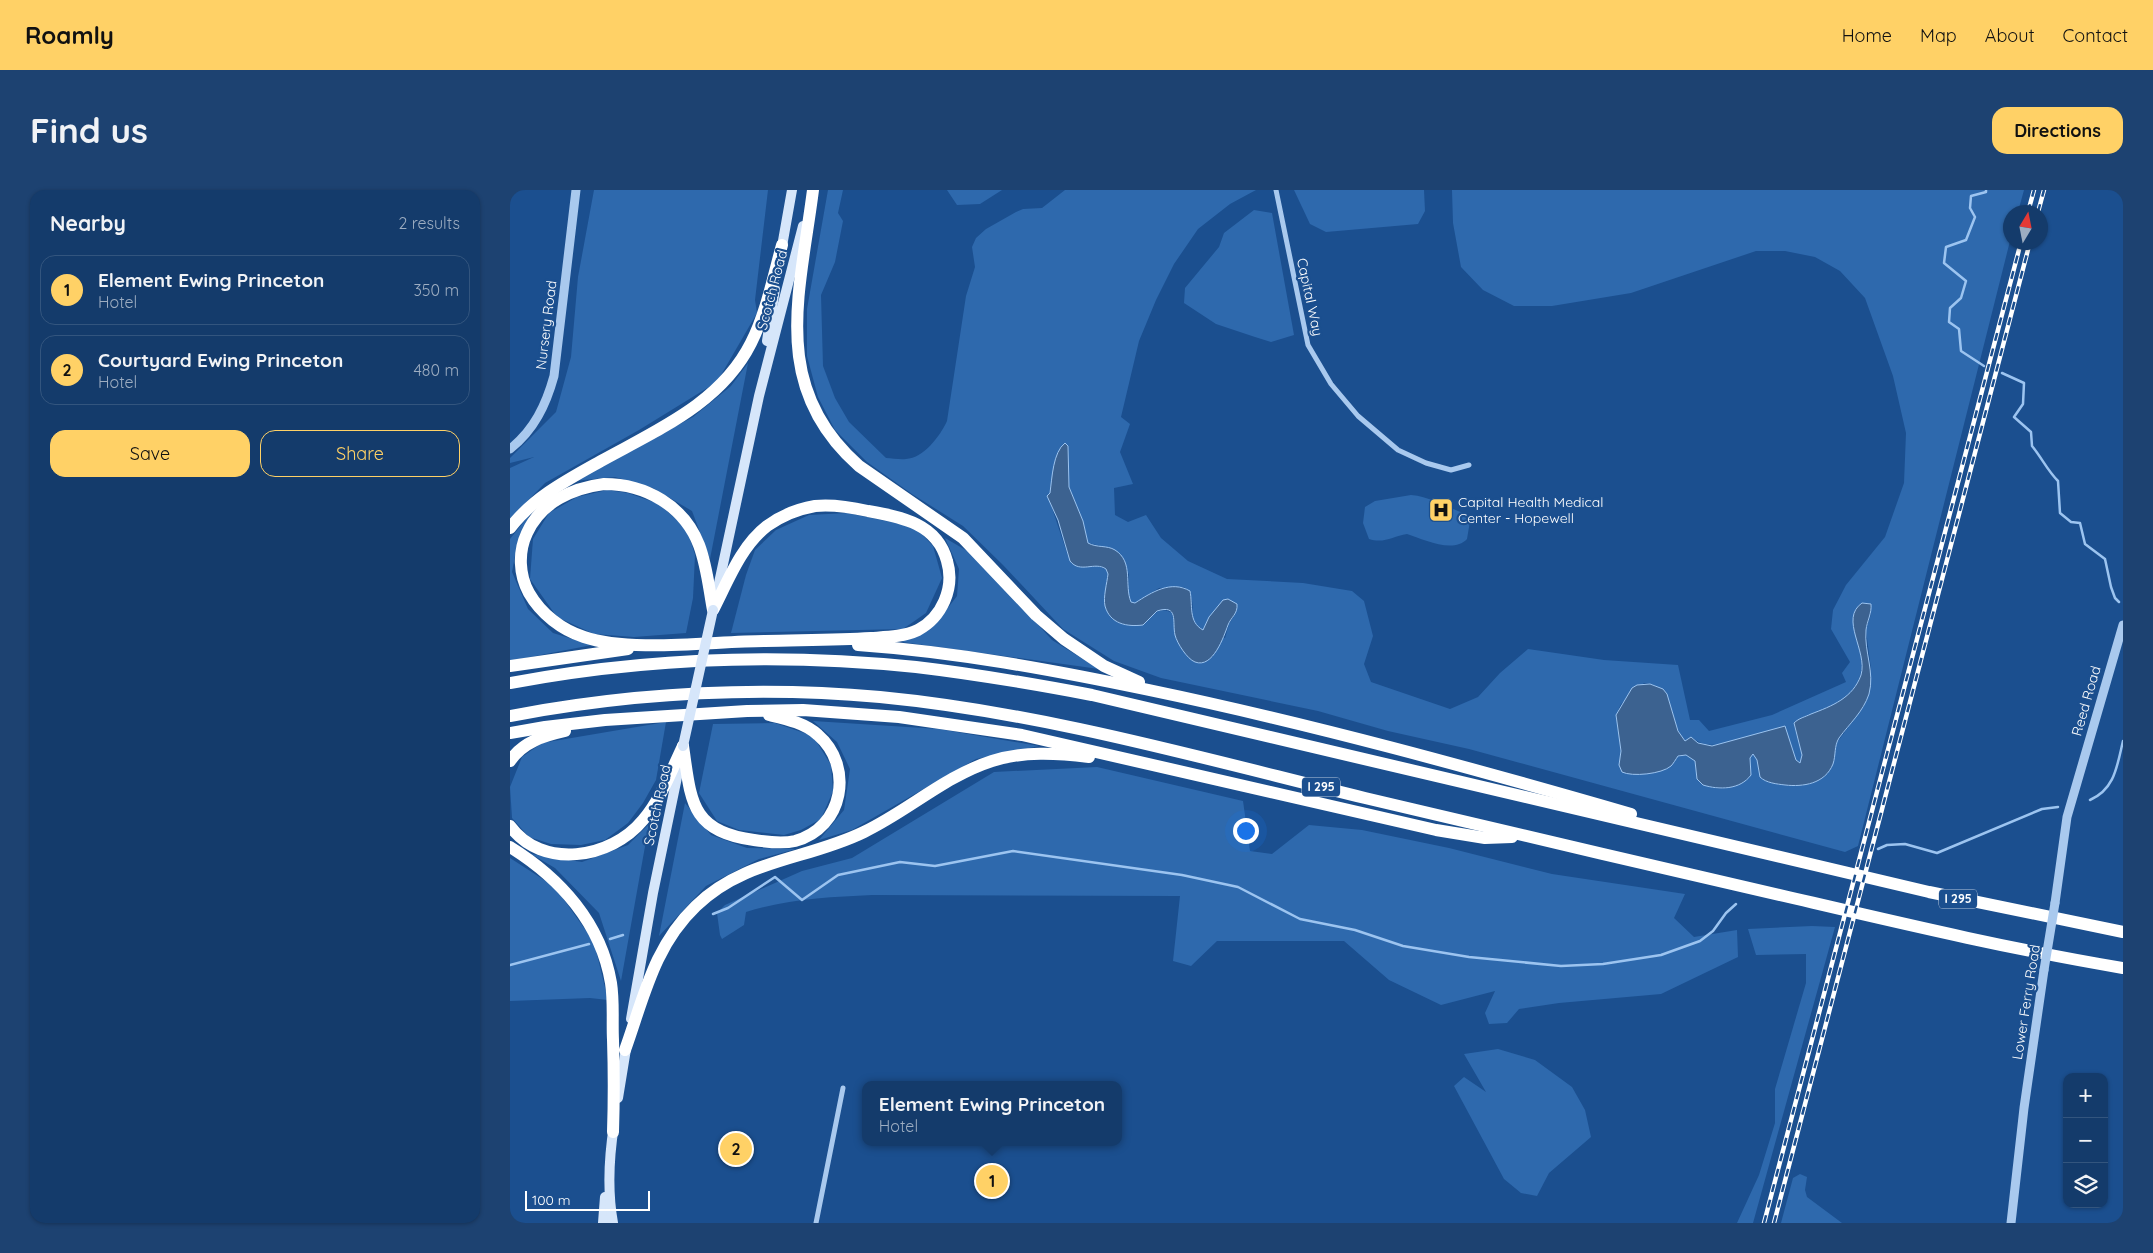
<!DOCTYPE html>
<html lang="en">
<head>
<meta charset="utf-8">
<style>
  :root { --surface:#143b6b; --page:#1d4271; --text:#f1f3f6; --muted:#9dadc1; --line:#33557e; --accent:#ffd166 }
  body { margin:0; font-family:Quicksand,sans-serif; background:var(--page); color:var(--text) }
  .controls { position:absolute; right:15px; bottom:15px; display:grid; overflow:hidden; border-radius:10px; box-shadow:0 1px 4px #0004 }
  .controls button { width:45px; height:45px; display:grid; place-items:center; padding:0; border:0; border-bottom:1px solid var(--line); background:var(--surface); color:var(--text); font:25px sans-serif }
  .compass { position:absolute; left:1493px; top:15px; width:45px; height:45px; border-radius:50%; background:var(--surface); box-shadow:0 1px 4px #0004; rotate:10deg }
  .scale { position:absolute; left:15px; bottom:12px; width:125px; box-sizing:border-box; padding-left:5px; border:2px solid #fff; border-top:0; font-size:14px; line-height:18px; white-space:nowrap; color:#fff; -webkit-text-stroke:4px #1b4f8f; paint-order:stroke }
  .you { position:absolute; left:735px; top:640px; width:18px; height:18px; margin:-12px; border:4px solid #fff; border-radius:50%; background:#1a73e8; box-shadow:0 0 0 8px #1a73e833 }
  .badge { display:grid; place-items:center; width:32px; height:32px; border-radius:50%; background:var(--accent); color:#111; font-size:16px; font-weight:700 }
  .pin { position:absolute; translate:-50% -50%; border:2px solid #fff; box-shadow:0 1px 5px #0006 }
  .popup { position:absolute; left:352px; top:891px; width:260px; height:65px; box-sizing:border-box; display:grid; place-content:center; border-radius:10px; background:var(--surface); filter:drop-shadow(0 1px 4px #0005); font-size:16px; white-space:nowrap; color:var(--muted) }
  .popup b { font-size:19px; color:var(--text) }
  .popup::after { content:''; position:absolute; left:50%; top:100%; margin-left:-10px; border:10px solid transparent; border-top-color:var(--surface) }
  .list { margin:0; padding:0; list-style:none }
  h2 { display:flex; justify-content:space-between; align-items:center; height:65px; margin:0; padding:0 20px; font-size:21px }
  h2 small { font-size:16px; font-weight:400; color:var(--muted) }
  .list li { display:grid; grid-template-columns:32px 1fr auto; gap:15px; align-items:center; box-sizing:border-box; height:70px; margin:0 10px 10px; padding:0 10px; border:1px solid var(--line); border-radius:15px }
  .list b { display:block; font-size:19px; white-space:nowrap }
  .list p { margin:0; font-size:16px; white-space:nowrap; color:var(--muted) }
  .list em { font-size:16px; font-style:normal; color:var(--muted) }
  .actions { display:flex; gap:10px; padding:15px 20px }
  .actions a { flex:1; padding:11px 0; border:1px solid var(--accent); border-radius:15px; text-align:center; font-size:18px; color:var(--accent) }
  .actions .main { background:var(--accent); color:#111 }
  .icon { flex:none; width:28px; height:28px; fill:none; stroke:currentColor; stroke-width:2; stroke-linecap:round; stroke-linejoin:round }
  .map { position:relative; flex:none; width:1613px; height:1033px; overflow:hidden; border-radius:15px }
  header { display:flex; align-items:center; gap:30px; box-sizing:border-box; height:70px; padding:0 25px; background:var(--accent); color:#111 }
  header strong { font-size:24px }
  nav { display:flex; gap:28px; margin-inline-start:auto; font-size:18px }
  .intro { display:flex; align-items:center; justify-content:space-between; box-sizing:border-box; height:120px; padding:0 30px }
  h1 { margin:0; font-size:35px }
  .button { padding:12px 22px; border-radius:15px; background:var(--accent); color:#111; font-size:18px; font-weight:700 }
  main { display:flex; gap:30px; padding:0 30px }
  aside { flex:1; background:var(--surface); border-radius:15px; box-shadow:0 1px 4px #0004 }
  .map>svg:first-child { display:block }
</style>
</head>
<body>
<header>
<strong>Roamly</strong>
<nav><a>Home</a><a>Map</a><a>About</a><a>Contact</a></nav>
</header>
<div class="intro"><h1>Find us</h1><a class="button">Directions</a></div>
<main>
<aside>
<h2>Nearby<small>2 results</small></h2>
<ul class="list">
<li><span class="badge">1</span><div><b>Element Ewing Princeton</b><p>Hotel</p></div><em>350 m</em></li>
<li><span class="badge">2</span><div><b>Courtyard Ewing Princeton</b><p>Hotel</p></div><em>480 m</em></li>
</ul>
<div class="actions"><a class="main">Save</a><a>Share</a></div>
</aside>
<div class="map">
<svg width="1613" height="1033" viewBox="0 0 1613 1033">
  <rect width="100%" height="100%" fill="#1b4f8f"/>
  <!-- green -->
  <g fill="#2e69ad" fill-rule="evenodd">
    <path d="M 84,0 L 258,0 L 245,110 L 247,123 L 207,192 L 129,240 L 35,293 L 0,329 L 0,278 L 24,267 L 0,273 L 0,268 L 46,222 L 61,167 L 68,87 Z"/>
    <path d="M 318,0 L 333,0 L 328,23 L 333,31 L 325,72 L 311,105 L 313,176 L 325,208 L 339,232 L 376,268 C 382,268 390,270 396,269 C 414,268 430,246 437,231 L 456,106 L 465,77 L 462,57 L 466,48 L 476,39 L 506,22 L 513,19 L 532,18 L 555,0 L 746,0 L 720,14 L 688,39 L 664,74 L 646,110 L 629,151 L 611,227 L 620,234 L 610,262 L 623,294 L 604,298 L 605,325 L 618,332 L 636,325 L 651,348 L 678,371 L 717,389 L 793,393 L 842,401 L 854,411 L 863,446 L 854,474 L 861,492 L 940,519 L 968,507 L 990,483 L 1018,459 L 1094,470 L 1168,475 L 1180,530 L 1189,530 L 1199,541 L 1262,525 L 1336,492 L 1332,483 L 1340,472 L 1321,439 L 1323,420 L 1336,395 L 1375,347 L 1394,293 L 1396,243 L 1383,186 L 1355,108 L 1330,81 L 1305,67 L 1275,61 L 1246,61 L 1121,103 L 1042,116 L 1004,116 L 973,100 L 951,77 L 943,33 L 942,0 L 1514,0 L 1508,22 L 1500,22 L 1500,51 L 1348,656 L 1335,662 L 959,559 L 878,541 L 808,521 L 651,488 L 604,471 L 553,439 L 493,375 L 453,336 L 402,304 L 357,272 L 325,240 L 308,207 L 297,166 L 297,119 ZM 554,253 L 558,256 L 559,297 L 573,331 L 578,353 L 595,357 L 614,371 L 619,385 L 618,405 L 621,412 L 625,413 L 649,398 L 674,397 C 676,400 680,404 681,407 C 686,421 676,431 693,440 L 699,427 L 726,423 L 719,434 L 715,448 L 667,451 L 662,423 C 649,415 642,426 633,435 C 617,437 600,434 595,416 C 593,407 597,393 598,384 L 596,379 L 558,366 L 539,309 L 545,273 ZM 1352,413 L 1358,413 L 1361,424 L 1356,440 L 1361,479 L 1359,503 L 1354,516 L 1328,551 L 1314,587 C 1297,600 1267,598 1250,587 L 1247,570 L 1243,564 L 1240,568 L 1241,585 C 1233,596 1213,602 1201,597 C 1196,595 1192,592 1187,589 L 1185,571 L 1176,565 L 1110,579 L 1111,561 L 1106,525 L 1111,514 L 1134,493 C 1166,495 1159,533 1175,551 L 1183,548 C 1202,566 1252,543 1274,536 L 1286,570 L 1290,573 L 1292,565 L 1284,535 C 1303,526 1327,518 1341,502 C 1371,467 1325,431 1352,413 Z"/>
    <path d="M 437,0 L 492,0 L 470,14 L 447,15 Z"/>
    <path d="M 784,0 L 914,0 L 915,21 L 908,34 L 816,42 L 800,34 Z"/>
    <path d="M 744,20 L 762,23 L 784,145 L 761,152 L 745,147 L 706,134 L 674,113 L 675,98 L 709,57 L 714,43 Z"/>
    <path d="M 238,173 L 200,369 L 182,321 L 143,298 L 105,287 L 63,291 L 183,227 L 221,196 Z"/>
    <path d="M 97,300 L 118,303 L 149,314 L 177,339 L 185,365 L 183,408 L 176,443 L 124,447 L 84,444 L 47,427 L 20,389 L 23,349 L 39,323 L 67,307 Z"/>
    <path d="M 901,305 C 923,307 936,318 957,324 L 960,331 L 957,349 C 943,364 913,349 897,344 C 883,346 874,354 859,349 L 853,333 L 855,317 L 865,311 Z"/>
    <path d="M 337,323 L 405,337 L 423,356 L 432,388 L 416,423 L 393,439 L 221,443 L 236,385 L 245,360 L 266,340 L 299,325 Z"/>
    <path d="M 20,324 L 7,355 L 2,382 L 18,419 L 43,443 L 82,455 L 0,471 L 0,349 Z"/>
    <path d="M 435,348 L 466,366 L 542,450 L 589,479 L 392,452 L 427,432 L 447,406 L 449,379 Z"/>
    <path d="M 303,531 L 429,539 L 529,556 L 466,569 L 342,640 L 309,650 L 334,620 L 340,579 L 327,552 Z"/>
    <path d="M 156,532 L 146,590 L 133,613 L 118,633 L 95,650 L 71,655 L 41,654 L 19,647 L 2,628 L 0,597 L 12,567 L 32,553 Z"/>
    <path d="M 265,533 L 303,546 L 321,575 L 323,601 L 311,629 L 291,640 L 274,645 L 229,640 L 207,631 L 189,603 L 203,534 Z"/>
    <path d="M 587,577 L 733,611 L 740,661 L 762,664 L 799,635 L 852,640 L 939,658 L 1042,684 L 1175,704 L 1164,728 L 1184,747 L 1227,740 L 1228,767 L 1151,804 L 1049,813 L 1009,819 L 997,833 L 979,834 L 975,823 L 985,801 L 931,815 L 879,790 L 834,751 L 707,751 L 681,776 L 663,771 L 670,706 L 362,705 C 319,707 278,709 236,722 L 234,735 L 212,749 L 210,745 L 207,723 L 215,715 L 292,681 L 342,668 L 484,582 Z"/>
    <path d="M 175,613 L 201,645 L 237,658 L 286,659 L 249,669 L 196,696 L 149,746 Z"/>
    <path d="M 139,634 L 111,791 L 89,723 L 45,678 L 21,664 L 72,672 L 118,655 Z"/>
    <path d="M 0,668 L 45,697 L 84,752 L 98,810 L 80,808 L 0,811 Z"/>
    <path d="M 1302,736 L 1325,737 L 1243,1033 L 1227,1033 L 1249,985 L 1265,933 L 1265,899 L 1296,793 L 1296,764 L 1246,765 L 1238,739 Z"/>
    <path d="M 988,859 L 1025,870 L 1062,897 L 1075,920 L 1081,947 L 1039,983 L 1027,1006 L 1011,1003 L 994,989 L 944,896 L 954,887 L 976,902 L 954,864 Z"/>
    <path d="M 1290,984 L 1297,987 L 1295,1000 L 1297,1007 L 1332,1033 L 1271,1033 L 1283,988 Z"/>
  </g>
  <!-- water -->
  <g fill="#3c6290" stroke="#9cc4f0">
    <path d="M 555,253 L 558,256 L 559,297 L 573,331 L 578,353 C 587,358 597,355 605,360 C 624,372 614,395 621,412 L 625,413 C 642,402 661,390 680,401 C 683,415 678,432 693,440 L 699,427 L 713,410 L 718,409 L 727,414 C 728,424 721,427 718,435 C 714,446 703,479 685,472 C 677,469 667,453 665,445 C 662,432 669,414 647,421 L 633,435 C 617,437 600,434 595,416 C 593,407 597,393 598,384 L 596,379 C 585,371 570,384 560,371 L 548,330 L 537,306 L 540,303 C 542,288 543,262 555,253 Z"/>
    <path d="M 1352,413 L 1361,414 C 1362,423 1357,431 1356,440 C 1354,462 1365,482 1359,504 C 1353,522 1340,533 1329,548 C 1324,556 1326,565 1323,574 C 1315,594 1293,597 1275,595 C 1267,594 1256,593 1250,587 L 1247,570 L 1243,564 L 1240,568 L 1241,585 C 1230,600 1209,600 1193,595 L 1187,589 L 1185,571 L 1176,565 L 1168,566 C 1166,569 1163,574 1161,576 C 1152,584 1122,587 1112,582 L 1109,575 L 1111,561 L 1106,525 L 1122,498 L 1127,495 L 1140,494 L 1153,499 L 1157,504 L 1168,541 L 1175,551 L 1181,547 L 1188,553 L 1202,556 L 1275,536 L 1286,570 L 1290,573 L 1292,565 L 1284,533 C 1289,528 1295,527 1301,524 C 1322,516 1343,508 1351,485 C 1358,461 1329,429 1352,413 Z"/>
  </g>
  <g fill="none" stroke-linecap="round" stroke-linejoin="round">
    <!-- stream -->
    <g stroke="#9cc4f0" stroke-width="2.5">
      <path d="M 1474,176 L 1451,161 L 1449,139 L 1439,132 L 1440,118 L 1451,108 L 1456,91 L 1434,73 L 1436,57 L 1456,50 L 1465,27 L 1460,18 L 1461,6 L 1476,2 L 1476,0"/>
      <path d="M 1492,183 L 1514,193 L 1513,214 L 1504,227 L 1521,242 L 1522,256 C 1532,268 1537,280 1548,291 L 1550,323 L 1561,332 L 1570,333 L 1575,354 L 1595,369 L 1601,397 L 1605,408 L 1609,412"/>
      <path d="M 1580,610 C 1605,599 1607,576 1613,551"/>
      <path d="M 1368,659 L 1377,655 L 1395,654 L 1427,663 L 1532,619 L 1548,617"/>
      <path d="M 203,724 L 218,718 L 265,687 L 292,710 L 328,685 L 390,672 L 425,676 L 503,661 L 672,685 L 728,697 L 790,729 L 845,740 L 893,756 L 959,767 L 1051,776 L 1093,774 L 1151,765 L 1190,751 L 1203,741 L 1216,723 L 1226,714"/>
      <path d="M 100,749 L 113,745"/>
      <path d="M 0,775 L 79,754"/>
    </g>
    <!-- minor -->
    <g stroke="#a9c9ee" stroke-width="5">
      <path d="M 766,0 L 798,155 L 821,194 L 848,226 L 888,260 L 916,273 L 941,280 L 959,275"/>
      <path d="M 306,1033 L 333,898"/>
    </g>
    <!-- tertiary -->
    <g stroke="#a9c9ee" stroke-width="9">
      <path d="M 0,259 C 24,240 36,215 44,186 L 66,0"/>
      <path d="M 1545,713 L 1557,627 L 1613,435"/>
      <path d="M 1501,1033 L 1514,918 L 1534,780"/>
    </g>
    <!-- secondary -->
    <g stroke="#d6e6fa" stroke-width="10">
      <path d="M 271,62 L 282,0"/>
      <path d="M 257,151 L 265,99"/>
      <path d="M 206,407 L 249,206 L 293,36"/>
      <path d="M 121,829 L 143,703 L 171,568"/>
      <path d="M 108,908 L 117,853"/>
      <path d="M 93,1033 L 95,1007"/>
      <path d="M 103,1033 C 97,1000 99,967 104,935"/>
    </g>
    <!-- motorway -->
    <g stroke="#fff" stroke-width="12">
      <path d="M 303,0 C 290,103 259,197 349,276 L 453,348 L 526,425 L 554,449 L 594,476 L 629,492"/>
      <path d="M 94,294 C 136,294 174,316 189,355 C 197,376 199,399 203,420 C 218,391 231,356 257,336 C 272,325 288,319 305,316 C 323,314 340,317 358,321 C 391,327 427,333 437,371 C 445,398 432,427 408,440 C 393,447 376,447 361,448 C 326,450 290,450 255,451 C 204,451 121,463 74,447 C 52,440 31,424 19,403 C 9,385 8,362 17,343 C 31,312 63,298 94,294 Z"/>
      <path d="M 0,338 C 24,307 57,290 91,271 C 147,240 211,213 241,153 C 256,123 263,88 272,55"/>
      <path d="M 348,455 C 447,462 543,480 639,500 C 802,534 962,578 1121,624"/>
      <path d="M 0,476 L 118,459"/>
      <path d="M 0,493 C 133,468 272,463 406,477 C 465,484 524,494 582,505 L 1419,702 L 1613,742"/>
      <path d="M 0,526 C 121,503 247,496 370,507 C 535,523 695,569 855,608 C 995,641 1134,674 1274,706 C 1386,732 1499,759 1613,778"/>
      <path d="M 0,543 L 35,537 L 95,530 L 237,521 L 293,520 L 389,527 L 512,545 L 926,640 L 975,648 L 1002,647"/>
      <path d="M 173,556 C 181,610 180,642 244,650 C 257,652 272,654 285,651 C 334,638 344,576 308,545 C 295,533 276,529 259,525"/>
      <path d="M 0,571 C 13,552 33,546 55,541"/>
      <path d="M 0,636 C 32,680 101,669 133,630 C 151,609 161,581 173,556"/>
      <path d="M 0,657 C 50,688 91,733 101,793 C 104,812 102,831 103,850 C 104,881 104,911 103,942"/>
      <path d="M 115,860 C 134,807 144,756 186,716 C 234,669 297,670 354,642 C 398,621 435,586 482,571 C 513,561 547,563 579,567"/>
    </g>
    <defs>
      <g id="rail">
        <path d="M 1518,22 L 1524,0"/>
        <path d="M 1528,22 L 1534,0"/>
        <path d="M 1254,1033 L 1511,52"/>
        <path d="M 1264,1033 L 1520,52"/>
      </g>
    </defs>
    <!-- rail casing -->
    <use href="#rail" stroke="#fff" stroke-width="4.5"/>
    <!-- rail -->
    <use href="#rail" stroke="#1b4f8f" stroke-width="2.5" stroke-dasharray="8" stroke-linecap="butt"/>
    <!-- tertiary-bridge -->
    <path stroke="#a9c9ee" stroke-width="9" d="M 1534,780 L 1545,713"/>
    <!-- secondary-bridge -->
    <path stroke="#d6e6fa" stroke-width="10" d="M 173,556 L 203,420"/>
  </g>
  <!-- icons -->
  <defs>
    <symbol id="hospital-square" viewBox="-11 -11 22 22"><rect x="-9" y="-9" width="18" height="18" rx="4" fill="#ffd166" stroke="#1b4f8f"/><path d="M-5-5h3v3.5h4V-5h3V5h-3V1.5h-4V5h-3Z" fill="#111"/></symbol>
  </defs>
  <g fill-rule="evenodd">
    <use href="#hospital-square" x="917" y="306" width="28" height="28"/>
  </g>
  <g text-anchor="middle" stroke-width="4.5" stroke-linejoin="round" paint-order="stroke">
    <!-- shield labels -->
    <g fill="#1b4f8f" stroke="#bbcadd" stroke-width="1">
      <rect x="792" y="587.5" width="38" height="19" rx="4"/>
      <rect x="1429" y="699.5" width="38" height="19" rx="4"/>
    </g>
    <g font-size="12" font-weight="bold" fill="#fff">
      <text x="811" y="601">I 295</text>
      <text x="1448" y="713">I 295</text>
    </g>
    <!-- street labels -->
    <g font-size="14" fill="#fff" stroke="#1b4f8f">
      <text transform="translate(262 100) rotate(-75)" y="5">Scotch Road</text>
      <text transform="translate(800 107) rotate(78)" y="5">Capital Way</text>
      <text transform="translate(36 135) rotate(-83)" y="5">Nursery Road</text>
      <text transform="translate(1576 511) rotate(-74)" y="5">Reed Road</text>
      <text transform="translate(147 615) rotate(-78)" y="5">Scotch Road</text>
      <text transform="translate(1516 812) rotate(-81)" y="5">Lower Ferry Road</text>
    </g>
    <!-- poi labels -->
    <g font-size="14" fill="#fff" stroke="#1b4f8f" text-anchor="start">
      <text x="948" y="317">Capital Health Medical<tspan x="948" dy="16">Center - Hopewell</tspan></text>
    </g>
  </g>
</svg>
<div class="controls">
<button>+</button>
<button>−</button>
<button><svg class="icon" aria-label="layers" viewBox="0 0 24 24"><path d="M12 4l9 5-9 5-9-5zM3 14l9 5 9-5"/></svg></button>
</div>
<svg class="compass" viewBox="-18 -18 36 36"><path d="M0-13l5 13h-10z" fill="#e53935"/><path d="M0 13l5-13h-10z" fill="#9dadc1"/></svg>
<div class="scale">100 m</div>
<div class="you"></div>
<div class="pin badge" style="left:482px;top:991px">1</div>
<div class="popup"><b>Element Ewing Princeton</b>Hotel</div>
<div class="pin badge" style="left:226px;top:959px">2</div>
</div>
</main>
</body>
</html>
